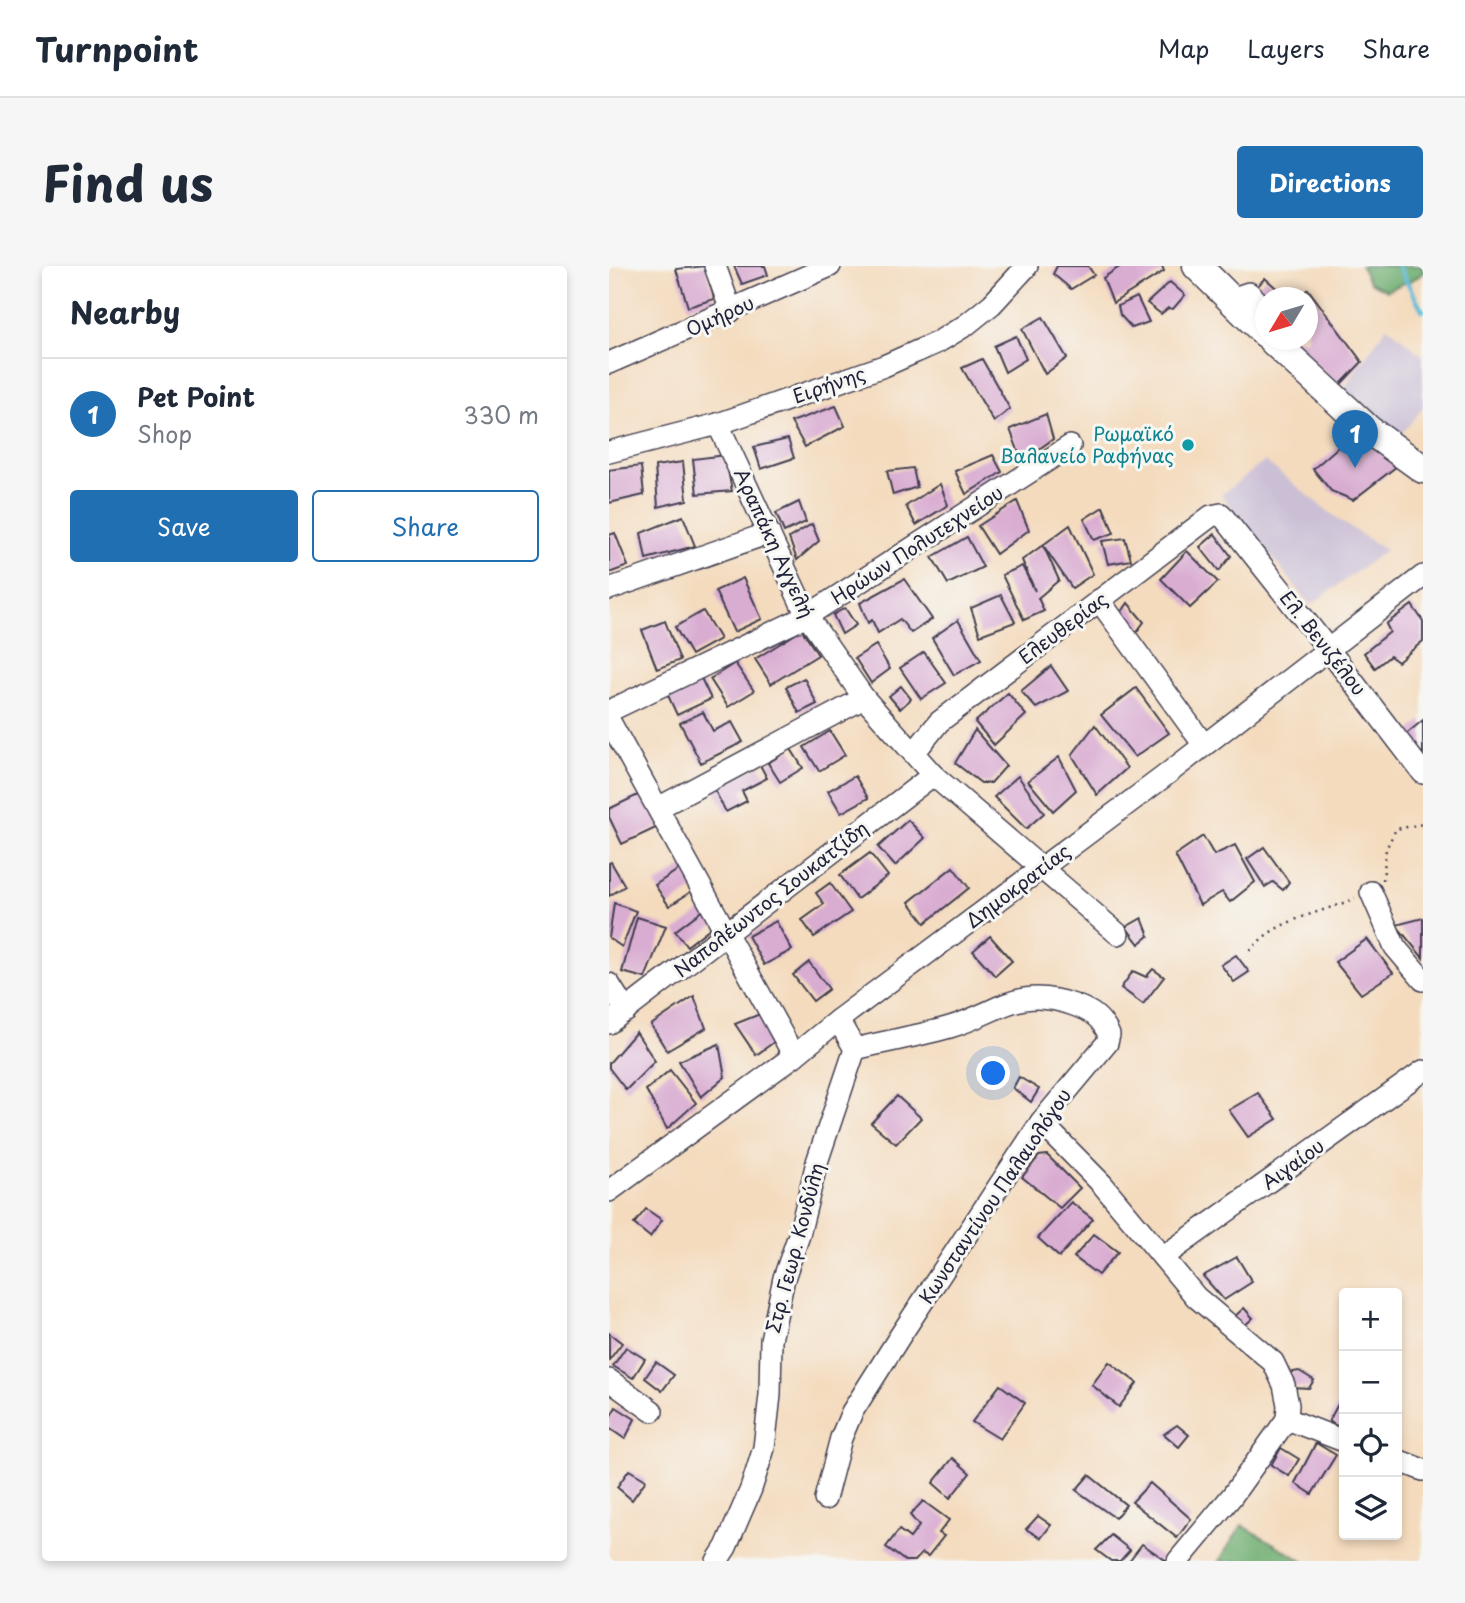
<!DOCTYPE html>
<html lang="en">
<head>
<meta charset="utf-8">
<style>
  :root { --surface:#fff; --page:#f6f6f7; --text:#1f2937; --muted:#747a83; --line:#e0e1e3; --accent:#1f6fb2 }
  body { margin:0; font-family:"Playpen Sans",sans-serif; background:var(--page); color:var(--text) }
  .controls { position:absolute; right:21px; bottom:21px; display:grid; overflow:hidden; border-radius:7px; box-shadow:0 4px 10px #0003 }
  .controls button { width:63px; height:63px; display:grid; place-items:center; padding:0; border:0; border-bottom:2px solid var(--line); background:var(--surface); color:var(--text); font:35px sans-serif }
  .compass { position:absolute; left:646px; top:21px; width:63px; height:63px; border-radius:50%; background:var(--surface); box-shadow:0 4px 10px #0003; rotate:232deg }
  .you { position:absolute; left:385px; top:808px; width:24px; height:24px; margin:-18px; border:5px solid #fff; border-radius:50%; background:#1a73e8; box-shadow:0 0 0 10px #1a73e833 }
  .badge { display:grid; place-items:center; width:46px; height:46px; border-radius:50%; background:var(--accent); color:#fff; font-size:23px; font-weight:700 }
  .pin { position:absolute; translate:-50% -58px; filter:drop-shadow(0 2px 4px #0008) }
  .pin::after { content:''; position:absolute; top:37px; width:24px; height:21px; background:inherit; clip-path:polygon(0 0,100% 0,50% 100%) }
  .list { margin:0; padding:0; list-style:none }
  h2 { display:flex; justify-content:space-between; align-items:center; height:91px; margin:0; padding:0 28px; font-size:30px }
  h2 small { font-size:23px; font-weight:400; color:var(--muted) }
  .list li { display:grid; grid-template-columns:46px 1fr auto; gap:21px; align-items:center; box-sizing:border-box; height:112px; padding:0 28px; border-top:2px solid var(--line) }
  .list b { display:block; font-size:26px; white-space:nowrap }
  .list p { margin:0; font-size:23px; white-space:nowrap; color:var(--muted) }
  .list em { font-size:23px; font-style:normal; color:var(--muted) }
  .actions { display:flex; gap:14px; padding:21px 28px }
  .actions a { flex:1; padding:16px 0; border:2px solid var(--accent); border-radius:7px; text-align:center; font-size:24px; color:var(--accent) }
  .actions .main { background:var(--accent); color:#fff }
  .icon { flex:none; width:38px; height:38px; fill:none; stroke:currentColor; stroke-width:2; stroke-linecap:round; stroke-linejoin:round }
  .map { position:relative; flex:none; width:814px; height:1295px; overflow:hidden; border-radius:7px }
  header { display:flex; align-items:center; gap:42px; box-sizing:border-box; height:98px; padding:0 35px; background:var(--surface); border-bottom:2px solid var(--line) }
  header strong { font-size:33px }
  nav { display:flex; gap:38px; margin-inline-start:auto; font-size:24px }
  .intro { display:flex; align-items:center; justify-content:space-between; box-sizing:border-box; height:168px; padding:0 42px }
  h1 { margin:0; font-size:49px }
  .button { padding:18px 32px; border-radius:7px; background:var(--accent); color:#fff; font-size:24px; font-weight:700 }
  main { display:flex; gap:42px; padding:0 42px }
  aside { flex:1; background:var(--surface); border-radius:7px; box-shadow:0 4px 10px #0003 }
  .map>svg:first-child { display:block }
</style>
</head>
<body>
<header>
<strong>Turnpoint</strong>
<nav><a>Map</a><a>Layers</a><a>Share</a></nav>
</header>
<div class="intro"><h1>Find us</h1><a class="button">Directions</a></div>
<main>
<aside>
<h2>Nearby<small></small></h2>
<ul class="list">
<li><span class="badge">1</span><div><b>Pet Point</b><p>Shop</p></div><em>330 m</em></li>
</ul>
<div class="actions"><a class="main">Save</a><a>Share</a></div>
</aside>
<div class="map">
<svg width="814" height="1295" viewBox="0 0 814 1295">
  <rect width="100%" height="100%" fill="#f6f6f2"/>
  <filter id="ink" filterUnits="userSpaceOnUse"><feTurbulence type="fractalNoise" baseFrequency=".0143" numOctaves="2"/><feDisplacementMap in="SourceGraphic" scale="14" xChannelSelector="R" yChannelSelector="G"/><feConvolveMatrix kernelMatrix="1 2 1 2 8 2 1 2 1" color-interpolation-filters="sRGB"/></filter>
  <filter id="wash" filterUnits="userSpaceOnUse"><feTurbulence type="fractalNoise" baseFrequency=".00686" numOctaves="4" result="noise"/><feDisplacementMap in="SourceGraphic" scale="28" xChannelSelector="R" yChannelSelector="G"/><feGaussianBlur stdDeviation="1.57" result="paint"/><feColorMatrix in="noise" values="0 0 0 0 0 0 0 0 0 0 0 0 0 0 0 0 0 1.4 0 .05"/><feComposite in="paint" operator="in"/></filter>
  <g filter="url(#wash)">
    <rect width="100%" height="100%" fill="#f4dbbe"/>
    <!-- industrial -->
    <g fill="#cbbfd5">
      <path d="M 778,60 L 814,90 L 814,142 L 790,171 L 734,124 Z"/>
      <path d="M 656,195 L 734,257 L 777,284 L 702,339 L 612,229 Z"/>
    </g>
    <!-- forest -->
    <g fill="#6cac6e" stroke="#476754" stroke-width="2">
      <path d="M 752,0 L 814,0 L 814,7 C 804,16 790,18 778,25 L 760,16 Z"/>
      <path d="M 633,1259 L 694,1295 L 610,1295 Z"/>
    </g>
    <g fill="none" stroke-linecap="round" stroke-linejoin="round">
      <!-- stream -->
      <path stroke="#5cbada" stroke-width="4.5" d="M 789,0 L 814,45"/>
    </g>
    <g id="blocks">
      <!-- building -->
      <g fill="#d9acd2">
        <path d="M 97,0 L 105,33 L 79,41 L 67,3 Z"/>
        <path d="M 125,0 L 156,0 L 159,9 L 133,18 Z"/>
        <path d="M 448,0 L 479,0 L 485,9 L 462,23 L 444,8 Z"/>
        <path d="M 512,0 L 553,0 L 555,5 L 504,37 L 494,12 Z"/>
        <path d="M 656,12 L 674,28 L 670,32 L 656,32 L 646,23 Z"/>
        <path d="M 561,16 L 576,29 L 564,43 L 559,42 L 552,48 L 538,37 Z"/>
        <path d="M 699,23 L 753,96 L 731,119 L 680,74 L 698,74 L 698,32 L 689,32 Z"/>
        <path d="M 528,31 L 540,56 L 523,62 L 511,49 L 509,40 Z"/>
        <path d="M 434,51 L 458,92 L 436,108 L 413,63 Z"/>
        <path d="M 407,70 L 417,93 L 396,106 L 385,80 Z"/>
        <path d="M 373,93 L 401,143 L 385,156 L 353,102 Z"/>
        <path d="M 227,140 L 236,160 L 196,181 L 182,156 Z"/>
        <path d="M 437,148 L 444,173 L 413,195 L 401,163 Z"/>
        <path d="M 745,167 L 788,200 L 744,234 L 722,225 L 704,203 Z"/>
        <path d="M 179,173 L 185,192 L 152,203 L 145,181 Z"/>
        <path d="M 116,189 L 123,225 L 88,228 L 84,193 Z"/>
        <path d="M 384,189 L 393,206 L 357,228 L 346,205 Z"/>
        <path d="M 74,196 L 78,234 L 49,241 L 46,200 Z"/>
        <path d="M 32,200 L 35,229 L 0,237 L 0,204 Z"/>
        <path d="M 304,202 L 308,221 L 284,229 L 278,205 Z"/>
        <path d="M 331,218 L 339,239 L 307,259 L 297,240 Z"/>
        <path d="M 408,235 L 420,264 L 387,288 L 369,260 Z"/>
        <path d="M 190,236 L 197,256 L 175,266 L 167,247 Z"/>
        <path d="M 494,241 L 505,267 L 485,274 L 475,253 Z"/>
        <path d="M 74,250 L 86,280 L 37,293 L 32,267 Z"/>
        <path d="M 203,258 L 210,275 L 188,294 L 180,272 Z"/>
        <path d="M 461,259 L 484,308 L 463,322 L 434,279 Z"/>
        <path d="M 6,267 L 19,300 L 0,307 L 0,269 Z"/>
        <path d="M 606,268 L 622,290 L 610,305 L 591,281 Z"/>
        <path d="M 358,271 L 374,301 L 339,318 L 323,291 Z"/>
        <path d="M 516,272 L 522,294 L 499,298 L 493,275 Z"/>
        <path d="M 434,279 L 450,314 L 429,332 L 435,345 L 415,354 L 393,309 L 413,300 L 426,325 L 413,294 Z"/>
        <path d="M 578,285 L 609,316 L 581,342 L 552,313 Z"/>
        <path d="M 134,312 L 153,353 L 125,366 L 106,325 Z"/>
        <path d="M 295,313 L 323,353 L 302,367 L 291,353 L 269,367 L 263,354 L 259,357 L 251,337 Z"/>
        <path d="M 392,329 L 406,356 L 371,369 L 362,342 Z"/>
        <path d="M 519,337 L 535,356 L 523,372 L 510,350 Z"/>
        <path d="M 803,339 L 814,355 L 814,375 L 789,396 L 781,390 L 766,402 L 755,387 L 781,366 L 777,358 Z"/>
        <path d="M 236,342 L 247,359 L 233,368 L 224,349 Z"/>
        <path d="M 94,345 L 111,373 L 82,389 L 66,361 Z"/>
        <path d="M 349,354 L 372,394 L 345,409 L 323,372 Z"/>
        <path d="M 56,355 L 71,394 L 48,403 L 33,364 Z"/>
        <path d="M 193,364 L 209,389 L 162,418 L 146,393 Z"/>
        <path d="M 267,379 L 281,403 L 262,417 L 246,392 Z"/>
        <path d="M 315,386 L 337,417 L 312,433 L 291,402 Z"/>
        <path d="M 126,397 L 145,425 L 119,441 L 101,413 Z"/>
        <path d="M 442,400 L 459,425 L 427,442 L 412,425 Z"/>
        <path d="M 91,410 L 102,433 L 68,449 L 57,425 Z"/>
        <path d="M 195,412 L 208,438 L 190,447 L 177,421 Z"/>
        <path d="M 292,420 L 302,433 L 291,443 L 280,430 Z"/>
        <path d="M 527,422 L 560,467 L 526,491 L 492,449 Z"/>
        <path d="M 399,427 L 417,449 L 385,479 L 366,456 Z"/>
        <path d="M 94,446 L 104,465 L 123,456 L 134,476 L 92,497 L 71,457 Z"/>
        <path d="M 814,454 L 814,500 L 791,473 Z"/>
        <path d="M 486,459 L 518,502 L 488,529 L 463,489 Z"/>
        <path d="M 366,464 L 397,500 L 382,517 L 372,517 L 346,497 Z"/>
        <path d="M 221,465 L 236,489 L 210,505 L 195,481 Z"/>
        <path d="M 182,483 L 194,502 L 171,516 L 159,497 Z"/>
        <path d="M 450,491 L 467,524 L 444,545 L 419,515 Z"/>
        <path d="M 151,499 L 158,512 L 133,525 L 138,535 L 117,546 L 105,523 Z"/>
        <path d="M 246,510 L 259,532 L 232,547 L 219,525 Z"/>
        <path d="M 409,510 L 435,547 L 417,563 L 385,531 Z"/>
        <path d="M 35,526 L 51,560 L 13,578 L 0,551 L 0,543 Z"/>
        <path d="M 299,554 L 316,572 L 286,600 L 269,581 Z"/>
        <path d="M 594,570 L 605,589 L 626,579 L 646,616 L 621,636 L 613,626 L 591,639 L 566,589 Z"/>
        <path d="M 655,581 L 680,616 L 674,624 L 664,616 L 656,621 L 638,593 Z"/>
        <path d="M 261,587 L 279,610 L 248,633 L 231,609 Z"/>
        <path d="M 2,596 L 16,620 L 0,630 L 0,597 Z"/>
        <path d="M 75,600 L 89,621 L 60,640 L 46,619 Z"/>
        <path d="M 344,601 L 360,622 L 316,657 L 300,636 Z"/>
        <path d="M 221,617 L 242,646 L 205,671 L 193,654 L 215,638 L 207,627 Z"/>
        <path d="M 5,637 L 27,645 L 13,681 L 0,672 Z"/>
        <path d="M 95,643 L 106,658 L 78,680 L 66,665 Z"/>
        <path d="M 28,651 L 57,660 L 36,712 L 13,706 Z"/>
        <path d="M 533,652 L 540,670 L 530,678 L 517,661 Z"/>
        <path d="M 814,652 L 814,692 L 787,659 Z"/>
        <path d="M 167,655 L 183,684 L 155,699 L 139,670 Z"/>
        <path d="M 381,670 L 403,695 L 386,710 L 364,685 Z"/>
        <path d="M 758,673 L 784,707 L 752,728 L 726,696 Z"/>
        <path d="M 627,689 L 640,706 L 625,716 L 612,699 Z"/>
        <path d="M 200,696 L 220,723 L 204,735 L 184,709 Z"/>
        <path d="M 544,703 L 555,711 L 534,738 L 512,722 L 524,705 L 537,711 Z"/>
        <path d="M 85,730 L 97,762 L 58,785 L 42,759 Z"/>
        <path d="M 151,748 L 165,776 L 147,789 L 126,758 Z"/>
        <path d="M 27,766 L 46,795 L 17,824 L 0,802 L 0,797 Z"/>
        <path d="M 110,778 L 116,811 L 92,831 L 70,795 Z"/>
        <path d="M 61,804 L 87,837 L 58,863 L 37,824 Z"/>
        <path d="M 410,811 L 430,823 L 422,836 L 404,822 Z"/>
        <path d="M 649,827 L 668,853 L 639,871 L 620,844 Z"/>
        <path d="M 288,830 L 312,852 L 287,878 L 262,857 Z"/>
        <path d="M 438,889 L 471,922 L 451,942 L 413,911 L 430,890 Z"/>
        <path d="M 462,936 L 484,953 L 450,991 L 429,972 Z"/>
        <path d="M 37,943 L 53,954 L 41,971 L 25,958 Z"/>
        <path d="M 485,968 L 509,986 L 489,1009 L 465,991 Z"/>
        <path d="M 628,991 L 643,1016 L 615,1034 L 594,1010 Z"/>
        <path d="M 635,1042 L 644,1052 L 634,1061 L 625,1051 Z"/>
        <path d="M 0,1067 L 13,1077 L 0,1094 Z"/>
        <path d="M 17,1081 L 36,1093 L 24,1112 L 4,1100 Z"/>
        <path d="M 47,1096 L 65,1109 L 53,1125 L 36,1112 Z"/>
        <path d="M 500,1096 L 528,1117 L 510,1141 L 483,1119 Z"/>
        <path d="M 690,1105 L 705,1114 L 700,1122 L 682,1121 L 678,1107 Z"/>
        <path d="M 391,1119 L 416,1137 L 391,1173 L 363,1156 Z"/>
        <path d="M 735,1127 L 735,1153 L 731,1162 L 720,1155 Z"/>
        <path d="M 7,1141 L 26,1153 L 16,1173 L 0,1162 L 0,1153 Z"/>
        <path d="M 568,1159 L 580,1169 L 570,1181 L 555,1168 Z"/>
        <path d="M 707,1177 L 727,1189 L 703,1228 L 686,1217 Z"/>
        <path d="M 672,1182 L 690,1193 L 680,1210 L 662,1199 Z"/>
        <path d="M 344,1192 L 361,1207 L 341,1232 L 324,1217 Z"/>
        <path d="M 20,1204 L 37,1214 L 23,1234 L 8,1221 Z"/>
        <path d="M 480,1209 L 517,1239 L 506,1252 L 467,1224 Z"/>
        <path d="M 541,1217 L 582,1253 L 568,1272 L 523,1236 Z"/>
        <path d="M 314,1235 L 340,1254 L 330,1267 L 335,1270 L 319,1290 L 313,1287 L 306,1295 L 296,1295 L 277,1281 L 290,1264 L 301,1272 L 310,1260 L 301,1249 Z"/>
        <path d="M 429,1250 L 442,1259 L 432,1272 L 417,1263 Z"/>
        <path d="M 502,1269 L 521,1284 L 511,1295 L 502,1295 L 487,1284 Z"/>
        <path d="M 533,1278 L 558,1295 L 520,1295 Z"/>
      </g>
    </g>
  </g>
  <g filter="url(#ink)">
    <use href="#blocks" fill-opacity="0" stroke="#423e4f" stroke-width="2"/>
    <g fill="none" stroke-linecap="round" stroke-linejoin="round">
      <defs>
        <g id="minor">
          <path d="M 106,0 L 122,45"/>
          <path d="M 631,30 L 640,27 L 656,43"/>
          <path d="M 0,97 L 221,0"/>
          <path d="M 109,158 L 198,350 L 255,432 L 324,509 L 509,668"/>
          <path d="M 0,186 L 109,158 L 275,100 L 329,76 L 357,59 L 383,38 L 418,0"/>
          <path d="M 0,323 L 160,267"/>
          <path d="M 490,334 L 595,479"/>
          <path d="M 0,445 L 198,350 L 461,180"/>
          <path d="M 0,454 L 185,790"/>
          <path d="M 305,487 L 330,456 L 602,250 L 612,248 L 719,383 L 814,507"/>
          <path d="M 49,542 L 255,432"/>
          <path d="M 762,626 L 786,681 L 814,714"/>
          <path d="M 0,718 L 17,745"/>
          <path d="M 0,757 L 324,509"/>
          <path d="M 432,856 L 493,918 L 587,1031 L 664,1096 L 675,1119 L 679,1139 L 678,1153"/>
          <path d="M 0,925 L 185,790 L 229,754 L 553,512 L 814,310"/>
          <path d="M 554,991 L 814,805"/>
          <path d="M 0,1114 L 43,1145"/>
          <path d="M 678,1153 L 735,1175"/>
          <path d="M 788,1194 L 814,1204"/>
          <path d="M 216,1233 L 232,1172 L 243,1146 L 291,1070 L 432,856 L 498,777 L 500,769 C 492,751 482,745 465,739 C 408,719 391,746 341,761 C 310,770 277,775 246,783"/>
          <path d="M 108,1295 L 117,1281 L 142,1223 L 155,1182 L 161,1129 L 162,1074 L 175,1012 L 190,969 L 208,896 L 246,783 L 229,754"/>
          <path d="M 569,1295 L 623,1230 L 678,1153"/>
        </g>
        <g id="major">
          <path d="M 588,0 L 656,67"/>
          <path d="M 663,74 L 760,164 L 814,203"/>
        </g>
      </defs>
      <!-- minor casing -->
      <use href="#minor" stroke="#423e4f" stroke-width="24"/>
      <!-- major casing -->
      <use href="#major" stroke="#423e4f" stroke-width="31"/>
      <!-- path -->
      <g stroke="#423e4f" stroke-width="2.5" stroke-dasharray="2 5" stroke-linecap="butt">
        <path d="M 774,614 L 777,583 L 787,563 L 814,558"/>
        <path d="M 641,685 C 667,652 709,649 746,632"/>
      </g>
      <!-- minor -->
      <use href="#minor" stroke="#fff" stroke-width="21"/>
      <!-- major -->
      <use href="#major" stroke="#fff" stroke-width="28"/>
    </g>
  </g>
  <!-- markers -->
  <circle fill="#0f9aa8" stroke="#f6f6f2" stroke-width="2.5" cx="579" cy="179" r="7"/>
  <g text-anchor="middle" stroke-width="6" stroke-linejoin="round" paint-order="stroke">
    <!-- street labels -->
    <g font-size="19" fill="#22223b" stroke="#f6f6f2">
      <text transform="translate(111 50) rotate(-24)" y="7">Ομήρου</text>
      <text transform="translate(220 119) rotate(-19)" y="7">Ειρήνης</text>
      <text transform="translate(165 277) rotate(65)" y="7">Αραπάκη Αγγελή</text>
      <text transform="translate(308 279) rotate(-33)" y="7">Ηρώων Πολυτεχνείου</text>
      <text transform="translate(454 362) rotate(-37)" y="7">Ελευθερίας</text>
      <text transform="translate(714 377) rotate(52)" y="7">Ελ. Βενιζέλου</text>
      <text transform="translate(409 620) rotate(-37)" y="7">Δημοκρατίας</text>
      <text transform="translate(162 633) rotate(-38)" y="7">Ναπολέωντος Σουκατζίδη</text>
      <text transform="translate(684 898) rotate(-36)" y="7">Αιγαίου</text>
      <text transform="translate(386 930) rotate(-56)" y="7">Κωνσταντίνου Παλαιολόγου</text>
      <text transform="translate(186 982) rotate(-75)" y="7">Στρ. Γεωρ. Κονδύλη</text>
    </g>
    <!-- culture labels -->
    <g font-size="19" fill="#0d838f" stroke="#f6f6f2" text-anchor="end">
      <text x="565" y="175">Ρωμαϊκό<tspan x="565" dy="22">Βαλανείο Ραφήνας</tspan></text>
    </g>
  </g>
</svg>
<div class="controls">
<button>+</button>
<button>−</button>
<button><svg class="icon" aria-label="locate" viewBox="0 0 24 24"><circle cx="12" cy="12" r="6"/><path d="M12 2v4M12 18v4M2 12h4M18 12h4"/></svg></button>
<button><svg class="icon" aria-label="layers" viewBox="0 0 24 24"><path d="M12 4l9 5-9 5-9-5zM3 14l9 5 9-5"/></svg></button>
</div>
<svg class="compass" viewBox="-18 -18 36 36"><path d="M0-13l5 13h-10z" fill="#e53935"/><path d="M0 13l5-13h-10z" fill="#747a83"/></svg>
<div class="you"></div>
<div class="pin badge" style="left:746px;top:202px">1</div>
</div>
</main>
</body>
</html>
